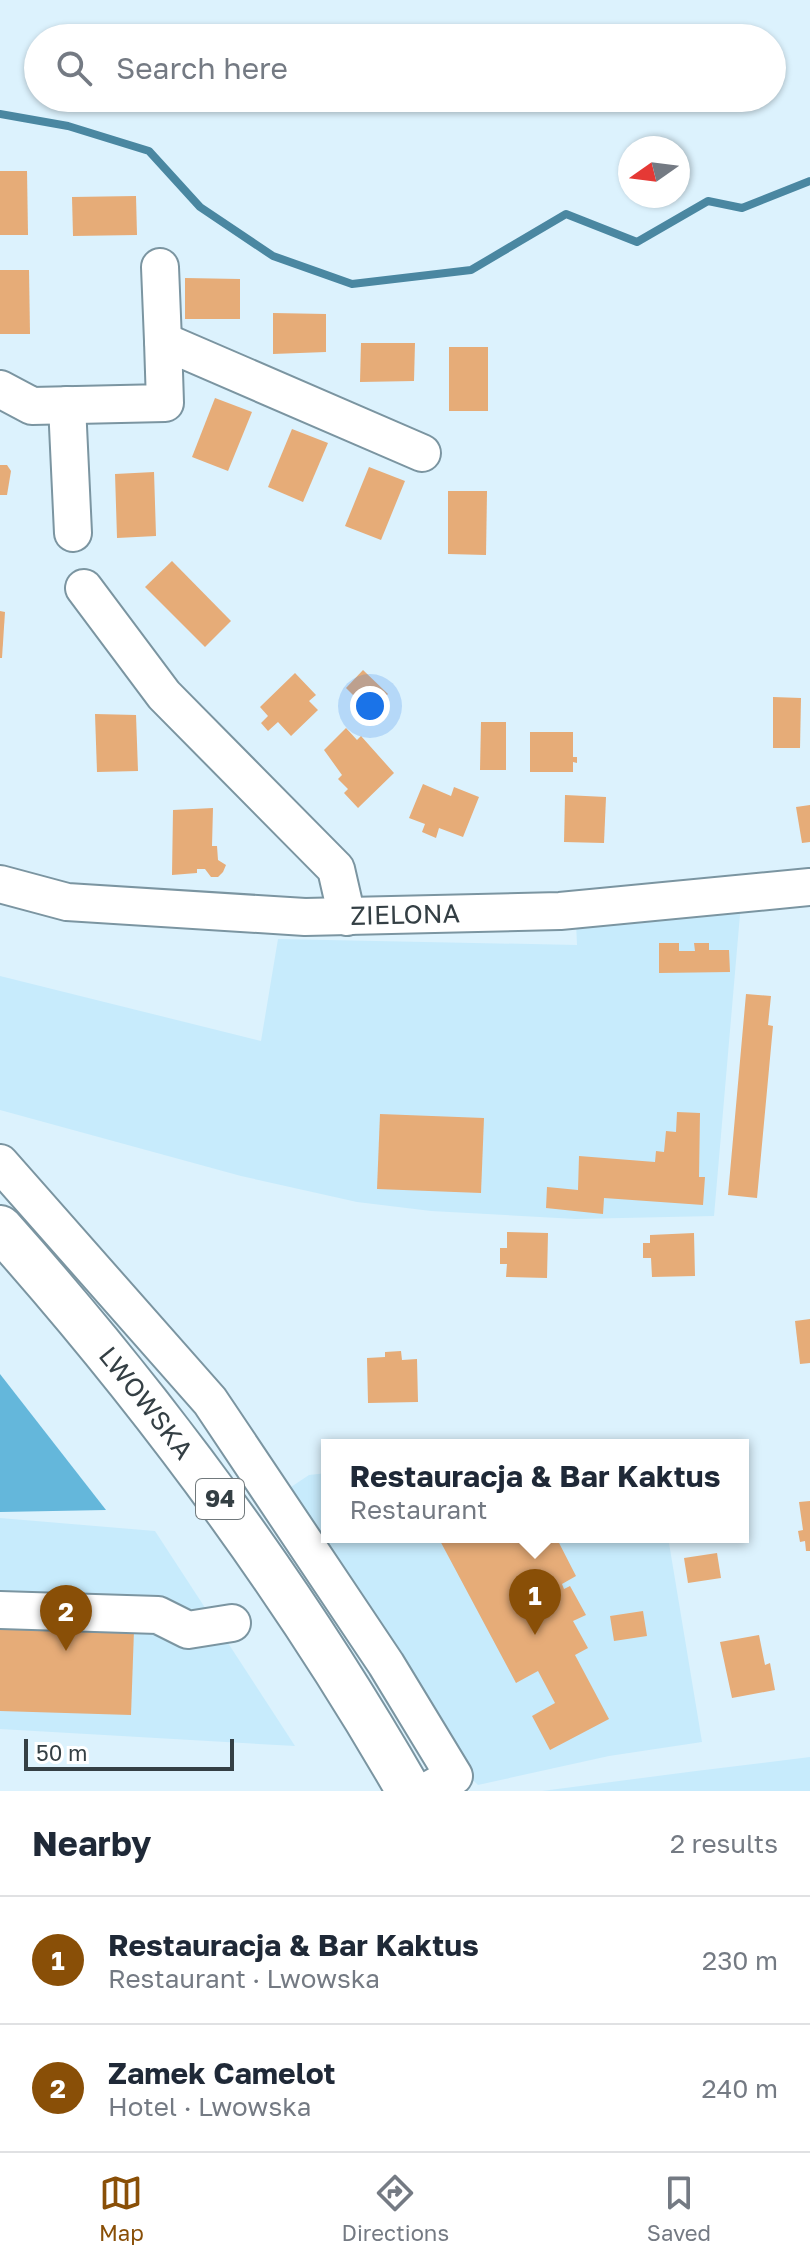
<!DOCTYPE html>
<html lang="en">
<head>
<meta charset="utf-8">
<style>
  :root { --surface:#fff; --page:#f6f6f7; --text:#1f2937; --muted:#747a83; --line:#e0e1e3; --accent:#894f07 }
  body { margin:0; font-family:"Golos Text",sans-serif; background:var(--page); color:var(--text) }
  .compass { position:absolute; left:618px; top:136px; width:72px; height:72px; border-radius:50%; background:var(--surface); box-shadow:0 2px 6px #0004; rotate:256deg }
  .scale { position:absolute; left:24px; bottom:20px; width:210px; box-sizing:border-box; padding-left:8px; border:4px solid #343f44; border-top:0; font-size:22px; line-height:28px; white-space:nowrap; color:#343f44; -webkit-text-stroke:6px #fff; paint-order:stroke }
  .you { position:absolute; left:370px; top:706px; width:28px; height:28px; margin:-20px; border:6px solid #fff; border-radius:50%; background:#1a73e8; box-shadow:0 0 0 12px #1a73e833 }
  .badge { display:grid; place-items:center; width:52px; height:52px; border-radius:50%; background:var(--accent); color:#fff; font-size:26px; font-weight:700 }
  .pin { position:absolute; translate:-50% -66px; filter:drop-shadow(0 2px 4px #0008) }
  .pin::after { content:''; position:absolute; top:42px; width:28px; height:24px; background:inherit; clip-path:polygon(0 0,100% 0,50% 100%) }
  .popup { position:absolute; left:321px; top:1439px; width:428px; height:104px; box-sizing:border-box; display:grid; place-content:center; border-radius:0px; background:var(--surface); filter:drop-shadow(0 2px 6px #0005); font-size:26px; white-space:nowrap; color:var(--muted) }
  .popup b { font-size:30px; color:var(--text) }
  .popup::after { content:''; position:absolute; left:50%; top:100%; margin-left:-16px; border:16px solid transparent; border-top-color:var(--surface) }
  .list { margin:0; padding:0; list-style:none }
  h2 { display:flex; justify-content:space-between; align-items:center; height:104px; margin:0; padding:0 32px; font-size:34px }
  h2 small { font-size:26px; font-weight:400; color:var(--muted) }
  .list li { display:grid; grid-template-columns:52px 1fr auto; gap:24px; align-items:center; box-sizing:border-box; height:128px; padding:0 32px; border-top:2px solid var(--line) }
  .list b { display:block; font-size:30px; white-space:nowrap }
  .list p { margin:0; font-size:26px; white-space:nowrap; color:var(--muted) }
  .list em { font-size:26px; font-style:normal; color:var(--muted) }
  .icon { flex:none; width:44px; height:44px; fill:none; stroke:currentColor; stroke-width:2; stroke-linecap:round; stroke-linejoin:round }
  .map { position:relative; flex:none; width:810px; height:1791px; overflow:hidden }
  .search { position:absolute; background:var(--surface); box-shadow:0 2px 6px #0004; left:24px; right:24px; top:24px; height:88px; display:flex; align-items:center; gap:20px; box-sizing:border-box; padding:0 28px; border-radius:44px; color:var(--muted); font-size:30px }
  .sheet { height:360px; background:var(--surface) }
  nav { display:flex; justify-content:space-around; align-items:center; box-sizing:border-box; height:112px; border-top:2px solid var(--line); background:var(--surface); font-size:22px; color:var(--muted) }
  nav a { display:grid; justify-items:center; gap:4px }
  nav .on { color:var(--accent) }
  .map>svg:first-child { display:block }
</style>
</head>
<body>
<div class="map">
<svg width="810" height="1791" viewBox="0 0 810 1791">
  <rect width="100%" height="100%" fill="#dcf2fd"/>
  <!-- built -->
  <g fill="#c7ebfc">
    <path d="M 741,903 L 714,1216 L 576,1219 L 431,1211 L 357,1202 L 241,1176 L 0,1110 L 0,976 L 261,1041 L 278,939 L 577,945 L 576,922 Z"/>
    <path d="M 327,1473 L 327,1537 L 668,1537 L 702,1742 L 609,1756 L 478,1785 L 459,1767 L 282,1493 L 309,1475 Z"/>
    <path d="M 0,1518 L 155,1531 L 295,1746 L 0,1729 Z"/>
    <path d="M 810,1757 L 810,1791 L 542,1791 L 696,1771 Z"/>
  </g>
  <!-- forest -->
  <path fill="#64b7db" d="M 0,1374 L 106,1510 L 0,1512 Z"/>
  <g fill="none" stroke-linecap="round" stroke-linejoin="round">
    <!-- stream -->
    <path stroke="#4a87a1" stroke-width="8" d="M 0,114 L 68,126 L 149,151 L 200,207 L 273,256 L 352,284 L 471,270 L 566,214 L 637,242 L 708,201 L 742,208 L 810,181"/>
  </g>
  <!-- building -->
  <g fill="#e6ac78">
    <path d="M 0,171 L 27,171 L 28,235 L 0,235 Z"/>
    <path d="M 136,196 L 137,235 L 73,236 L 72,197 Z"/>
    <path d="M 0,270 L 29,270 L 30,334 L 0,334 Z"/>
    <path d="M 185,278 L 240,279 L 240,319 L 185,319 Z"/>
    <path d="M 273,313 L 326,314 L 326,352 L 273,354 Z"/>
    <path d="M 361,343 L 415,343 L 414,381 L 360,382 Z"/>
    <rect x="449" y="347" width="39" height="64"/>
    <path d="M 215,398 L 252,412 L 228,471 L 192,457 Z"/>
    <path d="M 292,429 L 328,443 L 303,502 L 268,487 Z"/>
    <path d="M 0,465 L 7,465 L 11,471 L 7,495 L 0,495 Z"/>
    <path d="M 369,467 L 405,481 L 381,540 L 345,526 Z"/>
    <path d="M 154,472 L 156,536 L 117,538 L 115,474 Z"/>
    <path d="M 448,491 L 487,491 L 486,555 L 448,554 Z"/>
    <path d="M 172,561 L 231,621 L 205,647 L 145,587 Z"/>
    <path d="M 0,611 L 5,612 L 2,658 L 0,658 Z"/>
    <path d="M 363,670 L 388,694 L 370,712 L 346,688 Z"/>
    <path d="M 295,673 L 316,695 L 309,701 L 318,710 L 291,736 L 278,722 L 268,731 L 261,723 L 268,716 L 260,707 Z"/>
    <path d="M 773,697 L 801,698 L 800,748 L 773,748 Z"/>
    <path d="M 95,714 L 136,715 L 138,771 L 97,772 Z"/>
    <path d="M 481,722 L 506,722 L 506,770 L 480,770 Z"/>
    <path d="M 346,728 L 357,740 L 361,736 L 394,773 L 358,808 L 344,793 L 348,789 L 338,779 L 342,775 L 324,750 Z"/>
    <path d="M 530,732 L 573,732 L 573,757 L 577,757 L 577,763 L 573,762 L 573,772 L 530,772 Z"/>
    <path d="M 423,784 L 451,796 L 454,787 L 479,797 L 463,837 L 439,828 L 436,838 L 422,832 L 425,824 L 409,818 Z"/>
    <path d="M 565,795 L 606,797 L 604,843 L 564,842 Z"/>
    <path d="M 810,805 L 810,842 L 802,843 L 796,807 Z"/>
    <path d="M 213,808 L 212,846 L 217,846 L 218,860 L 226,865 L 223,872 L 218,877 L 211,877 L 205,869 L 197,869 L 197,873 L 172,875 L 173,810 Z"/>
    <path d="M 659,943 L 679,943 L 679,951 L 695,951 L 694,943 L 709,943 L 709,950 L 729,950 L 730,972 L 659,973 Z"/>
    <path d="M 746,994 L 771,996 L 768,1025 L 773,1026 L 757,1198 L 728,1195 Z"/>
    <path d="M 677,1112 L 700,1113 L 699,1177 L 705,1177 L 703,1205 L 604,1198 L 603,1214 L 546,1208 L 547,1187 L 578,1190 L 579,1156 L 655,1162 L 656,1151 L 664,1152 L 666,1131 L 676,1132 Z"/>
    <path d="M 380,1114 L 484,1118 L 481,1193 L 377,1189 Z"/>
    <path d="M 507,1232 L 548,1233 L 547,1278 L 506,1277 L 507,1264 L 500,1264 L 500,1248 L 507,1248 Z"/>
    <path d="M 694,1233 L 695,1276 L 652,1277 L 651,1258 L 643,1258 L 643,1243 L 650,1243 L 650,1235 Z"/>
    <path d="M 810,1319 L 810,1363 L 800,1364 L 795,1321 Z"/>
    <path d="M 401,1351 L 402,1360 L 417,1359 L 418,1402 L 368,1403 L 367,1358 L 385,1357 L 385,1352 Z"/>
    <path d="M 810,1501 L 810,1551 L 806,1551 L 805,1541 L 800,1542 L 798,1531 L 803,1530 L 799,1502 Z"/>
    <path d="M 438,1537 L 556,1537 L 576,1576 L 562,1584 L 564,1589 L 570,1586 L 586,1615 L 573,1621 L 588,1648 L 575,1655 L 609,1719 L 550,1750 L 532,1716 L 555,1703 L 538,1671 L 516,1683 Z"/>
    <path d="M 717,1553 L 721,1578 L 688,1583 L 684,1558 Z"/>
    <path d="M 643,1611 L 647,1636 L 614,1641 L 610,1616 Z"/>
    <path d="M 0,1626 L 134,1630 L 131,1715 L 0,1711 Z"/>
    <path d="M 759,1635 L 765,1665 L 770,1663 L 775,1690 L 732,1698 L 720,1642 Z"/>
  </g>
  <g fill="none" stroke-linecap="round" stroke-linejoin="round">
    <defs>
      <g id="minor">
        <path d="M 160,267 L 163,341"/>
        <path d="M 0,389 L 32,406 L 165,403 L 163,341 L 422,453"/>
        <path d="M 67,405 L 73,533"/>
        <path d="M 84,588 L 164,695 L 336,869 L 347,917"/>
        <path id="s1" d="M 0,884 L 67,902 L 305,917 L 560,911 L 810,887"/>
        <path d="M 0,1163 L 210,1401 L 386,1664 L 454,1776 L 427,1791"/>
        <path d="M 0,1610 L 158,1615 L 188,1630 L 232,1623"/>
      </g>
      <g id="major">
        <path id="s2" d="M 0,1228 C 155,1402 293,1589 409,1791"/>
      </g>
    </defs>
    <!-- minor casing -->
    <use href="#minor" stroke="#7b95a1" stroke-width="40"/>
    <!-- major casing -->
    <use href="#major" stroke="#7b95a1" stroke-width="48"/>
    <!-- minor -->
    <use href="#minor" stroke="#fff" stroke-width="36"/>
    <!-- major -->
    <use href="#major" stroke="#fff" stroke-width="44"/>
  </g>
  <g text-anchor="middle" stroke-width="8" stroke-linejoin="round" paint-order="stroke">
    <!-- shield labels -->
    <rect fill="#fff" stroke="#71797c" stroke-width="2" x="196" y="1479" width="48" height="40" rx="6"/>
    <g font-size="24" font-weight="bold" fill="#343f44">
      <text x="220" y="1507">94</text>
    </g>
    <!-- street labels -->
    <g font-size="26" fill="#343f44" stroke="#fff">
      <text dy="9" stroke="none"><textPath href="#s1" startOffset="408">ZIELONA</textPath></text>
      <text dy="9" stroke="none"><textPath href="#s2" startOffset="228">LWOWSKA</textPath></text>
    </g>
  </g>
</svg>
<svg class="compass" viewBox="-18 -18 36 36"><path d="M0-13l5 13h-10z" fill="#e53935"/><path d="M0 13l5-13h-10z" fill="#747a83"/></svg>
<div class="scale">50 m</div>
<div class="you"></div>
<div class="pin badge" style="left:535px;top:1635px">1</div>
<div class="popup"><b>Restauracja &amp; Bar Kaktus</b>Restaurant</div>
<div class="pin badge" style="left:66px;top:1651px">2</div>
<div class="search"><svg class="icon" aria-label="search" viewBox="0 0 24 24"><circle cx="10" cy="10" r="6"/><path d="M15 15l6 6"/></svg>Search here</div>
</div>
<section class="sheet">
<h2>Nearby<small>2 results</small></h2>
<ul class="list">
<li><span class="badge">1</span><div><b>Restauracja &amp; Bar Kaktus</b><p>Restaurant · Lwowska</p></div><em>230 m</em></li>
<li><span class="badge">2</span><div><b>Zamek Camelot</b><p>Hotel · Lwowska</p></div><em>240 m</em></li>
</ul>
</section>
<nav>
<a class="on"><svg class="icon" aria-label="map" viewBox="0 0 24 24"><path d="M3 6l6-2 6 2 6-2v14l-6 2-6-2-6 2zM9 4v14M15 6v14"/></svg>Map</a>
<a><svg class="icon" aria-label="directions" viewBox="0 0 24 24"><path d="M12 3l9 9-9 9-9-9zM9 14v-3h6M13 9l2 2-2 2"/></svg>Directions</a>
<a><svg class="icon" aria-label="saved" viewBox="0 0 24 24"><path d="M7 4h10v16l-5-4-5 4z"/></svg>Saved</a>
</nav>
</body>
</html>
